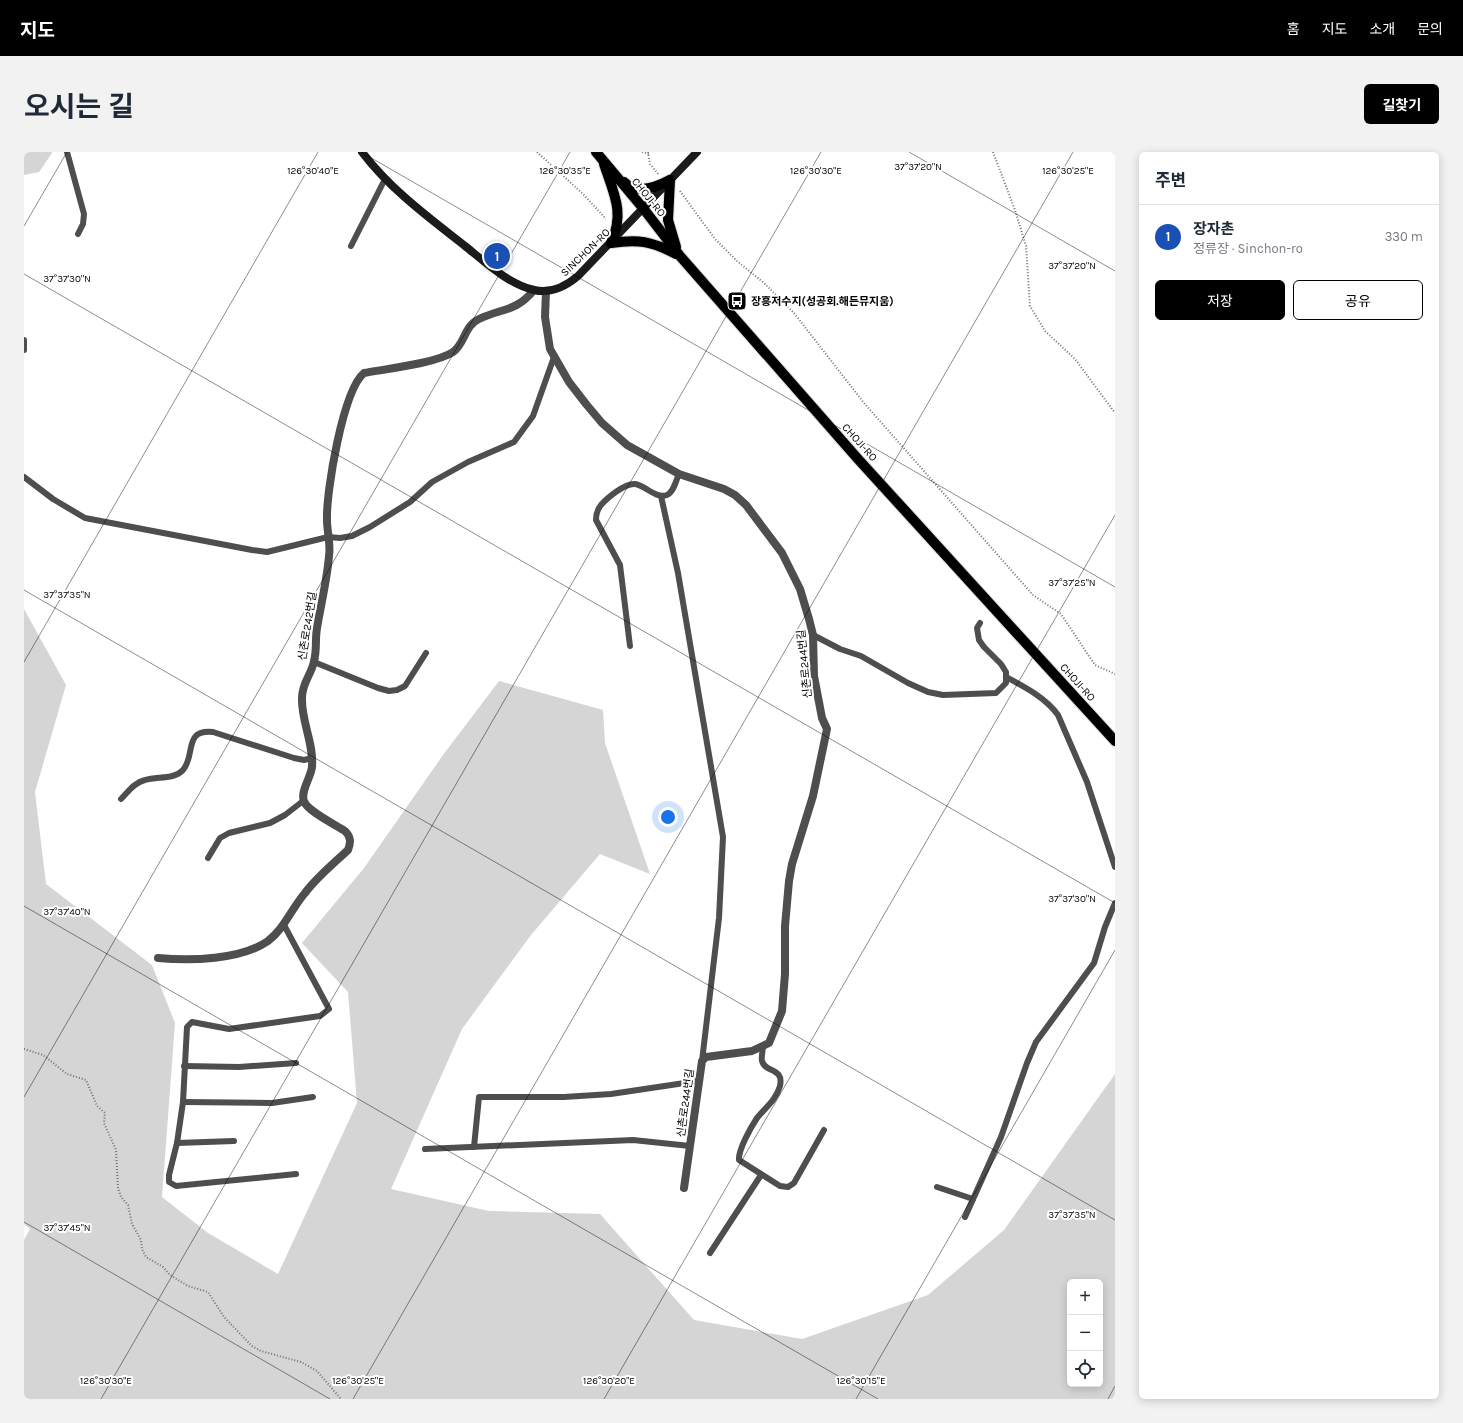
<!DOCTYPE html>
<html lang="ko">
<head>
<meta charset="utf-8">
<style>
  :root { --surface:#fff; --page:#f2f2f3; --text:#1f2937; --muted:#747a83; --line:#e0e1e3; --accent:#000 }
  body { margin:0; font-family:Karla,"Noto Sans KR",sans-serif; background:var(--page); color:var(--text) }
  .controls { position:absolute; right:12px; bottom:12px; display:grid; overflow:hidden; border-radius:6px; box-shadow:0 2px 10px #0003 }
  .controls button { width:36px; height:36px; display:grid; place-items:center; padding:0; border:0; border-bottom:1px solid var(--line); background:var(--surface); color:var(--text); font:20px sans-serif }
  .you { position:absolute; left:644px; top:665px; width:14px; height:14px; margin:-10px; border:3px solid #fff; border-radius:50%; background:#1a73e8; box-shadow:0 0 0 6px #1a73e833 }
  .badge { display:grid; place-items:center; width:26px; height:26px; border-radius:50%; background:var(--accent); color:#fff; font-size:13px; font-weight:700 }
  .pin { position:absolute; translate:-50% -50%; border:2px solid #fff; box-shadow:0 1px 4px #0006 }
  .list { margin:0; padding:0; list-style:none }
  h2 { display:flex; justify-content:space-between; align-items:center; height:52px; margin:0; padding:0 16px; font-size:17px }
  h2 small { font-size:13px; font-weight:400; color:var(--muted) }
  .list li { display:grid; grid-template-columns:26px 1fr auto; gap:12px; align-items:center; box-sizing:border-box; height:64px; padding:0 16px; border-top:1px solid var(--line) }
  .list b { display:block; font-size:15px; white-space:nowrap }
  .list p { margin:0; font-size:13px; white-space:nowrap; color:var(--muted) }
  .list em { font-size:13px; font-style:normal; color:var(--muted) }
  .actions { display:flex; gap:8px; padding:12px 16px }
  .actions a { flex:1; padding:9px 0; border:1px solid var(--accent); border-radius:6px; text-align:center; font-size:14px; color:var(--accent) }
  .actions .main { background:var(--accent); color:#fff }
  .icon { flex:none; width:22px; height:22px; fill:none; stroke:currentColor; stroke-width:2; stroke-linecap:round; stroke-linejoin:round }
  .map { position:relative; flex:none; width:1091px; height:1247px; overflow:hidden; border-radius:6px }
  header { display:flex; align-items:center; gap:24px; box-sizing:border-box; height:56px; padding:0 20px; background:var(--accent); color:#fff }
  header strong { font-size:19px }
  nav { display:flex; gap:22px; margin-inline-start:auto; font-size:14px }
  .intro { display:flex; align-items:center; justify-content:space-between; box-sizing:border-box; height:96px; padding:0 24px }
  h1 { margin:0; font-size:28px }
  .button { padding:10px 18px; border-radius:6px; background:var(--accent); color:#fff; font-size:14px; font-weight:700 }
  main { display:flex; gap:24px; padding:0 24px }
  aside { flex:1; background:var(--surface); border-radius:6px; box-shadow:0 2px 10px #0003 }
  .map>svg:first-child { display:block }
</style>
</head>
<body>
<header>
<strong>지도</strong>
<nav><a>홈</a><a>지도</a><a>소개</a><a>문의</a></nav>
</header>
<div class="intro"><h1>오시는 길</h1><a class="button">길찾기</a></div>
<main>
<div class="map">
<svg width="1091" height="1247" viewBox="0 0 1091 1247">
  <rect width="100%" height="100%" fill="#fff"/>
  <!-- green -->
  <g fill="#d5d5d5" fill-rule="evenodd">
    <path d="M 0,0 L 28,0 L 28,1 L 15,20 L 0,23 Z"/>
    <path d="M 0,457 L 42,533 L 11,640 L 22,732 L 128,813 L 151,871 L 138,1045 L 184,1081 L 254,1122 L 333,951 L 324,840 L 278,791 L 340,716 L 419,603 L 475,529 L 579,558 L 581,591 L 626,722 L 576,702 L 507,783 L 438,877 L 367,1037 L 465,1059 L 576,1062 L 670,1168 L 778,1187 L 904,1143 L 980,1078 L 1091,922 L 1091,1247 L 0,1247 L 0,1088 L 6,1077 L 0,1072 ZM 1046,1130 L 1076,1130 L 1076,1232 L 1046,1232 Z"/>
  </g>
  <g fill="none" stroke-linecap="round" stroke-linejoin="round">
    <defs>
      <g id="primary">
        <path d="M 572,0 L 619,56 L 656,104 L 834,307 L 1091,589"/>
        <path d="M 580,12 C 590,42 601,61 587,91"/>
        <path d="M 646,28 L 644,68 L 652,95"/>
        <path d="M 600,30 C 613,43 633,35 646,28"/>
        <path d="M 587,91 C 614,87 627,89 652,102"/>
      </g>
    </defs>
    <!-- primary casing -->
    <use href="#primary" stroke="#dbdbdb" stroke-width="12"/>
    <!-- path -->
    <g stroke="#707070" stroke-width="2" stroke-dasharray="1 2" stroke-linecap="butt">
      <path d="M 513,0 L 559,42 L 582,67"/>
      <path d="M 618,0 L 625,2"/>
      <path d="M 624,0 L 626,12 L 634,22"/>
      <path d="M 969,0 L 991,58 L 1002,94 L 1006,154 L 1021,179 L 1051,207 L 1091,261"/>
      <path d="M 656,39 L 691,87 L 713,109 L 740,131 L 770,161 L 840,251 L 1009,443 L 1037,462 L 1071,513 L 1091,522"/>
      <path d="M 0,897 L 19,903 L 43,922 L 62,928 L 73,954 L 81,961 L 80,971 L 92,998 L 94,1036 L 97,1045 L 104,1053 L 108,1072 L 117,1088 L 118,1097 L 122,1105 L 139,1115 L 146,1123 L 164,1134 L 184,1140 L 200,1165 L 228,1194 L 237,1199 L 277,1210 L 293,1219 L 317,1247"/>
    </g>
    <!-- lane -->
    <g stroke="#4e4e4e" stroke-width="6">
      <path d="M 43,0 L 60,62 L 59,72 L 54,82"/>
      <path d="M 327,94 L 361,27"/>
      <path d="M 0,188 L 0,198"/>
      <path d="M 0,325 L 29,347 L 61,366 L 228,398 L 243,400 L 304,385 L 316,386 L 328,384 L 346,375 L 386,350 L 408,330 L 444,310 L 490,290 L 509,264 L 530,205"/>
      <path d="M 637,344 L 654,421 L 699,685 L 695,766 L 678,909"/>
      <path d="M 789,483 L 816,497 L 837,504 L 884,531 L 904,540 L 919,543 L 972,541 L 982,531 L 982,520 L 977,512 L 960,495 L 955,488 L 953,476 L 956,471"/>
      <path d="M 606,494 L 596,413 L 572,368 C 572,363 573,358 577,353 C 583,346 601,331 611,332 C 621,333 631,347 643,343 C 650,340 652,328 655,322"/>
      <path d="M 290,510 L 354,536 L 365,539 L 373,538 L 381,534 L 402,501"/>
      <path d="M 982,525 C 1001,535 1022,546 1034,563 L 1063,630 L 1091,715"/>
      <path d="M 97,647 C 104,640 111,630 121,628 C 133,624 150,628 159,618 C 172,603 159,577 189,580 L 270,606 L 280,608 L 288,606"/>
      <path d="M 184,706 L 196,686 L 205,681 L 246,671 L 261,663 L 279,649"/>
      <path d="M 260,773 L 305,857 L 296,864 L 205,877 L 168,870 L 163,875 L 159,950 L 153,991 L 145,1023 L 145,1030 L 152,1034 L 272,1022"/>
      <path d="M 739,894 C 739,898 737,905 738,909 C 741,921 760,915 756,934 C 752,948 742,955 733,966 C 727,975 714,998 715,1008 L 756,1034 L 764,1035 L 770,1031 L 800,978"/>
      <path d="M 160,914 L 215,915 L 272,911"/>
      <path d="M 159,950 L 248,951 L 289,945"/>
      <path d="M 153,991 L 210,989"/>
      <path d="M 450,995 L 455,945 L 540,945 L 587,942 L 674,929"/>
      <path d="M 401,997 L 609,988 L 666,994"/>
      <path d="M 913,1035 L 949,1047"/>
      <path d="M 941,1065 L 977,985 L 1003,911 L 1012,890 L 1070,811 L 1081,775 L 1091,751"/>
      <path d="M 686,1101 L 737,1023"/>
    </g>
    <!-- street -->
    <g stroke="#4e4e4e" stroke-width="8">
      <path d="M 522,139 L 521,165 L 526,197 L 545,230 L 562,252 L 578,271 L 603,293 L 655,322 L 700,337 L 711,343 L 722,353 L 758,401 L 776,437 L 785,467 L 789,483 L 790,524 L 798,566 L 803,577 L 789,644 L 768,712 L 765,729 L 761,774 L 761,822 L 758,859 L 745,891 L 728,899 L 682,905 L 678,909 L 660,1036"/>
      <path d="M 134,806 C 166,809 217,808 244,789 C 260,777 268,756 281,741 C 293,725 309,712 324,698 C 327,690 327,685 321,679 C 312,673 283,659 280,649 C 276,640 287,625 288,615 C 290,591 277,569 278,546 C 278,530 288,522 290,509 C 293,499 291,487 293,476 C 297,452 303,428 305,404 C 307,392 303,380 303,368 C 302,340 319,238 340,221 C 362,217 413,211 429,200 C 441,192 440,174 455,167 C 478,156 492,160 510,138"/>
    </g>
    <!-- secondary -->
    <path stroke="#1b1b1b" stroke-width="8" d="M 338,0 C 366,37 404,65 441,94 C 461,110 484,132 510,138 C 527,142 541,135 554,124 L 673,0"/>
    <!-- primary -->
    <use href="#primary" stroke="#000" stroke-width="10"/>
  </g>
  <!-- ticks -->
  <path fill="none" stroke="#000" stroke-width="1" stroke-opacity="0.45" d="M 337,0 L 1091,435M 885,0 L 1091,119M 0,74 L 43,0M 0,122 L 1091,751M 0,438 L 1091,1068M 0,510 L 294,0M 0,754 L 854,1247M 0,945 L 546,0M 0,1070 L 306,1247M 77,1247 L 797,0M 329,1247 L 1049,0M 580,1247 L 1091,363M 832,1247 L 1091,798M 1084,1247 L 1091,1234"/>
  <!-- icons -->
  <defs>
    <symbol id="bus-square" viewBox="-11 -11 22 22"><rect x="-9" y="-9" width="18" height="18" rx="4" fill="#000" stroke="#fff"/><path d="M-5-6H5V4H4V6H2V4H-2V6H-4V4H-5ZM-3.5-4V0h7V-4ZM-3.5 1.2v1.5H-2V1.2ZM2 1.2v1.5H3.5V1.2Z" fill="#fff"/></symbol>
  </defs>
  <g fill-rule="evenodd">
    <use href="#bus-square" x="702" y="138" width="22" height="22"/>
  </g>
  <g text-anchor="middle" stroke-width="4" stroke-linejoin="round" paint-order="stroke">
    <!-- street labels -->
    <g font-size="11" fill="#000" stroke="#fff">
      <text transform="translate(625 45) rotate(51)" y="4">CHOJI-RO</text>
      <text transform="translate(561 100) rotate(-44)" y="4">SINCHON-RO</text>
      <text transform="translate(836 290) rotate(48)" y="4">CHOJI-RO</text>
      <text transform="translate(283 474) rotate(-81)" y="4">신촌로242번길</text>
      <text transform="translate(780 512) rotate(-96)" y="4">신촌로244번길</text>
      <text transform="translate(1054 530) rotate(48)" y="4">CHOJI-RO</text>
      <text transform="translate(661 951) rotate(-82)" y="4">신촌로244번길</text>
    </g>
    <!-- poi labels -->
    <g font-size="11" font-weight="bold" fill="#000" stroke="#fff" text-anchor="start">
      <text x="727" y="153">장흥저수지(성공회.해든뮤지움)</text>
    </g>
  </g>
  <g font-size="10" text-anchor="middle" fill="#000" stroke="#fff" stroke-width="4" stroke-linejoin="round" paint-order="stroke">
    <text x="894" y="18">37°37'20"N</text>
    <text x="289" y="22">126°30'40"E</text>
    <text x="541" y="22">126°30'35"E</text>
    <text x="792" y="22">126°30'30"E</text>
    <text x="1044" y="22">126°30'25"E</text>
    <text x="1048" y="117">37°37'20"N</text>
    <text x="43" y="130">37°37'30"N</text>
    <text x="1048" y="434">37°37'25"N</text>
    <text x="43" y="446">37°37'35"N</text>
    <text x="1048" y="750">37°37'30"N</text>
    <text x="43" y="763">37°37'40"N</text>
    <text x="1048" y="1066">37°37'35"N</text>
    <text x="43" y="1079">37°37'45"N</text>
    <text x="82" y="1232">126°30'30"E</text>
    <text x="334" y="1232">126°30'25"E</text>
    <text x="585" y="1232">126°30'20"E</text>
    <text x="837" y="1232">126°30'15"E</text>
  </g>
</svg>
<div class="controls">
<button>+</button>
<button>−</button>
<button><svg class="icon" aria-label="locate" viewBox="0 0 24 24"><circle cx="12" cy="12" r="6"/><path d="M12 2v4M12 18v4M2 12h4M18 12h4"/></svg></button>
</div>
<div class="you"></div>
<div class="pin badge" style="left:473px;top:104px;background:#1a4fb4">1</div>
</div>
<aside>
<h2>주변<small></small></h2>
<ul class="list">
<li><span class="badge" style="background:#1a4fb4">1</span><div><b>장자촌</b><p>정류장 · Sinchon-ro</p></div><em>330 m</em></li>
</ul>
<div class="actions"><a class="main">저장</a><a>공유</a></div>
</aside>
</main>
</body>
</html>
